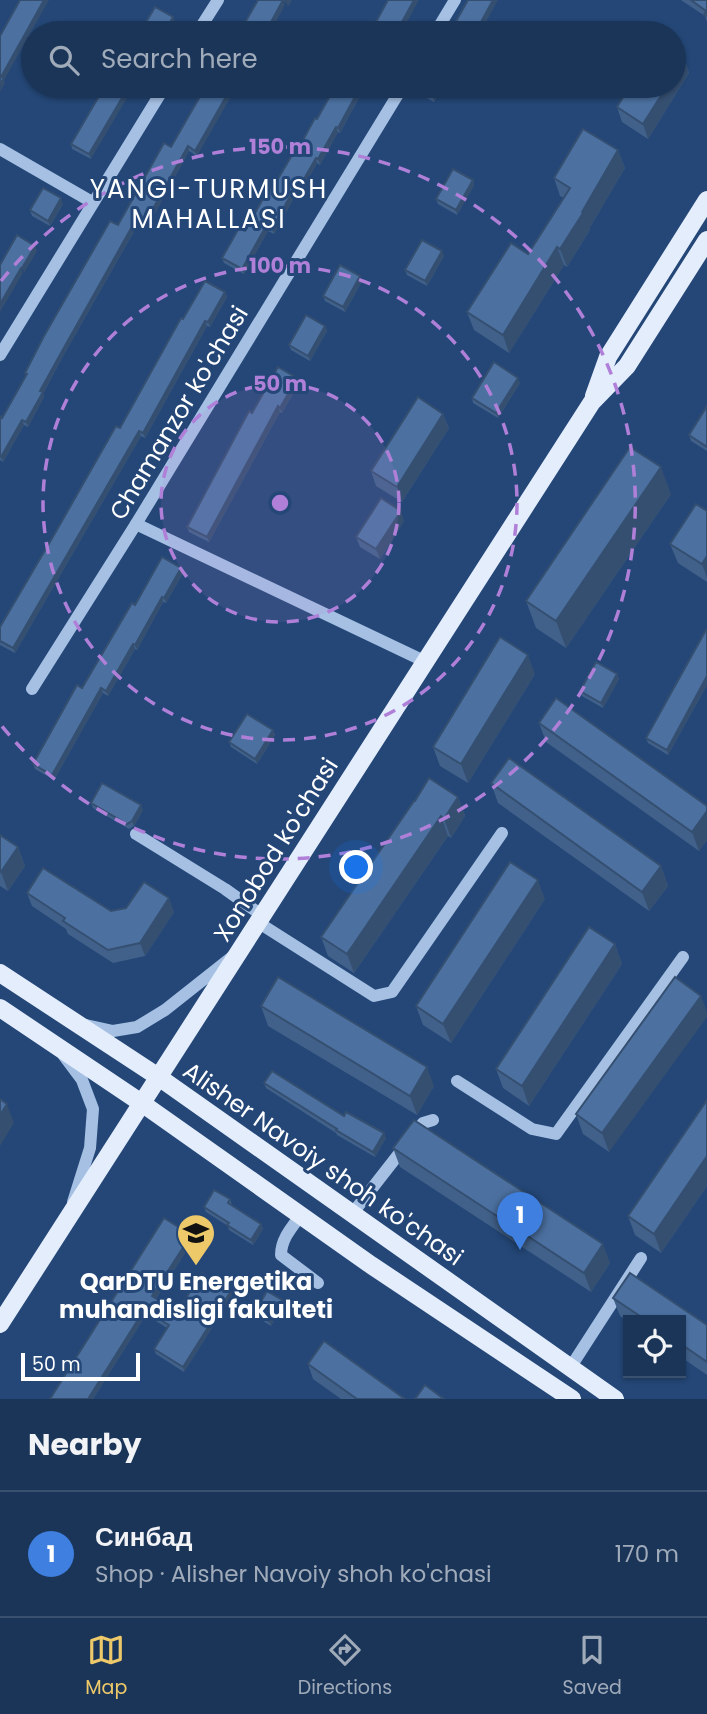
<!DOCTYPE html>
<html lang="en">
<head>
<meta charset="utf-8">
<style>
  :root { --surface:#1b3559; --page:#243d5f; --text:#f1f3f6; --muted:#a0abba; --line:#39506f; --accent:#edc969 }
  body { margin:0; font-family:Poppins,sans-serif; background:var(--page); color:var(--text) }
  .controls { position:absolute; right:21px; bottom:21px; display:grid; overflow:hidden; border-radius:0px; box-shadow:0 2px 5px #0004 }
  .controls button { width:63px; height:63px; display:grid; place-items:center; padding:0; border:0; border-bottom:2px solid var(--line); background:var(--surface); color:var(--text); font:35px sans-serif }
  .scale { position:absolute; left:21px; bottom:18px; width:119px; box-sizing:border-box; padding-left:7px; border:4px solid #fff; border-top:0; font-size:19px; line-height:24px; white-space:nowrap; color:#fff; -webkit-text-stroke:5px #244777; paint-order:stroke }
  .you { position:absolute; left:357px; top:868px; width:24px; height:24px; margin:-18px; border:5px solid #fff; border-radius:50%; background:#1a73e8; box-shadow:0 0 0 10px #1a73e833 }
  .badge { display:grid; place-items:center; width:46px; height:46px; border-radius:50%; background:var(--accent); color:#fff; font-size:23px; font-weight:700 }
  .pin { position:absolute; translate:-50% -58px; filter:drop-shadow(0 2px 4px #0008) }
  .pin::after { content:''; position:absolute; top:37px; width:24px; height:21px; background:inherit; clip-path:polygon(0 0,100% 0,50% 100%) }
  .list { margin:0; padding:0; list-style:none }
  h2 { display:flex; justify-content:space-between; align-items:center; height:91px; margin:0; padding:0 28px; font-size:30px }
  h2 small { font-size:23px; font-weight:400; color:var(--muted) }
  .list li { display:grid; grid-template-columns:46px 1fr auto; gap:21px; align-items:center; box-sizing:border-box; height:126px; padding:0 28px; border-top:2px solid var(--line) }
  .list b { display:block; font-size:26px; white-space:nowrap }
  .list p { margin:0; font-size:23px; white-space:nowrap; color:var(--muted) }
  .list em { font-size:23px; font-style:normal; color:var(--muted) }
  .icon { flex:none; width:38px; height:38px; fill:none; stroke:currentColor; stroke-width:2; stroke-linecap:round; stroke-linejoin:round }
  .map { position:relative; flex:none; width:707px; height:1399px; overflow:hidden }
  .search { position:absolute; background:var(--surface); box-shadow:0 2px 5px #0004; left:21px; right:21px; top:21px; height:77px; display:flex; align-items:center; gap:18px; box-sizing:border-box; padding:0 24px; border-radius:38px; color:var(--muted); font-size:26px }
  .sheet { height:217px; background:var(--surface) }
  nav { display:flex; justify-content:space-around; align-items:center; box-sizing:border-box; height:98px; border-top:2px solid var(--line); background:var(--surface); font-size:19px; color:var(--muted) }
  nav a { display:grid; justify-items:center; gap:4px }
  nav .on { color:var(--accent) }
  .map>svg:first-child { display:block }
</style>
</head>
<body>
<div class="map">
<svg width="707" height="1399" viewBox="0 0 707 1399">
  <rect width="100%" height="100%" fill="#244777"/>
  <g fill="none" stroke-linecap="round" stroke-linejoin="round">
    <!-- minor -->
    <g stroke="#a5c0e3" stroke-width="12">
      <path d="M 197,33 L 218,0"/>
      <path d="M 435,33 L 455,0"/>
      <path d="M 0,149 L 92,202"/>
      <path d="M 0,355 L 165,86"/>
      <path d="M 136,524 L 424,661"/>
      <path d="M 32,689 L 136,524 L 403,86"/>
      <path d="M 136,834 L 225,889 L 263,916"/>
      <path d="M 259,923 L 374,996 L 392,992 L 502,833"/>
      <path d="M 86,1025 L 113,1031 L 137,1027 L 165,1010 L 232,957"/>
      <path d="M 64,1056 L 82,1080 L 93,1109 L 90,1148 L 73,1202"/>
      <path d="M 457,1081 L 532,1129 L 556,1134 L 683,957"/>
      <path d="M 352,1214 L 423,1123 L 433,1120"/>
      <path d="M 301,1215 C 292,1227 281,1239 281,1255 L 318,1283"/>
      <path d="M 570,1368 L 641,1258"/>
    </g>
    <!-- major -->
    <g stroke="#e4edfc" stroke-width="18">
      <path d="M 594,396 L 608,357 L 707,200"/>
      <path d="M 0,973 L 160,1078 L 615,1399"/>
      <path d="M 0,1008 L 143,1104 L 371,1265 L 572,1399"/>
      <path d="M 0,1324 C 199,1018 393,708 592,402 L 627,366 L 707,240"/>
    </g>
  </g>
  <!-- wall -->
  <g fill="#41618a">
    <path d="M 681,0 L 707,0 L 707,22 L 705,16 Z"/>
    <path d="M 684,58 L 689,73 L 648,139 L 622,122 L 617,107 Z"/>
    <path d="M 105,86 L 91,159 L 72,149 L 71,144 Z"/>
    <path d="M 206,86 L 197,156 L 189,151 L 148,226 L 140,221 L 62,358 L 43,394 L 44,397 L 28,427 L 24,425 L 3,462 L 0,460 L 0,416 L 2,418 L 26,376 L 25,373 L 118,225 L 171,147 Z"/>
    <path d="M 368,86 L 362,97 L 360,96 L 340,133 L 338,132 L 320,165 L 317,163 L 299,196 L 296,194 L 274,234 L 268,231 L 244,274 L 224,263 L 222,258 L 245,231 L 337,87 Z"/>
    <path d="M 413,86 L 443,86 L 434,102 L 415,91 Z"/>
    <path d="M 618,150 L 625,168 L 589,229 L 590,230 L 567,267 L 564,265 L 509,353 L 474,330 L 467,312 L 528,254 L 564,198 L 560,196 L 554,178 Z"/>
    <path d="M 473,180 L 474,185 L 457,215 L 438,204 L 436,199 Z"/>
    <path d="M 63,204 L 50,226 L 32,216 L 30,210 Z"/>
    <path d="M 444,256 L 427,286 L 407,275 L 405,270 Z"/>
    <path d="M 362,281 L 345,312 L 325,301 L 323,296 Z"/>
    <path d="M 225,292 L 227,297 L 210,327 L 207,326 L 145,438 L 141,436 L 15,653 L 0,645 L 0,627 L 120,428 L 183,319 Z"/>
    <path d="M 325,326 L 327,331 L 310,361 L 291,350 L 289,345 Z"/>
    <path d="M 299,383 L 282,413 L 280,412 L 209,542 L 189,532 L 187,527 L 252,413 Z"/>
    <path d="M 520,383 L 498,418 L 473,403 L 472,398 Z"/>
    <path d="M 707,406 L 707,451 L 691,441 L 689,435 Z"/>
    <path d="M 443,414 L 449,428 L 402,502 L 376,486 L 371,471 Z"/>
    <path d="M 671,494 L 566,648 L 536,628 L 526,601 Z"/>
    <path d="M 707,511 L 707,582 L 678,563 L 670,544 Z"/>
    <path d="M 404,521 L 380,559 L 360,547 L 356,537 Z"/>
    <path d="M 181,568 L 183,573 L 166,603 L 163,602 L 137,650 L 135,649 L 108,696 L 103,693 L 54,780 L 35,769 L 33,764 L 135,605 Z"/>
    <path d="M 707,631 L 707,685 L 668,755 L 648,743 L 646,738 Z"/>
    <path d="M 535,674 L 468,783 L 440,766 L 433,747 Z"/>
    <path d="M 617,674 L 619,679 L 603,708 L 582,696 L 580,691 Z"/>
    <path d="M 539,723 L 707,806 L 707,840 L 699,851 L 546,742 Z"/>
    <path d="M 273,730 L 275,735 L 257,764 L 231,747 L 229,742 Z"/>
    <path d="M 491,783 L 661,866 L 668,886 L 649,911 L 498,803 Z"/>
    <path d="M 458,797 L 465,816 L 451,838 L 448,836 L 354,973 L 328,956 L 321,937 L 415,801 Z"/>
    <path d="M 91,803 L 143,810 L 134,826 L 129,829 L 93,808 Z"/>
    <path d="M 0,835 L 18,847 L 25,866 L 8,891 L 0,886 Z"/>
    <path d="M 27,893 L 111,911 L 174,912 L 145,956 L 113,963 L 68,934 L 66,929 L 32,906 Z"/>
    <path d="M 545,899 L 451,1043 L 423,1025 L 416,1006 Z"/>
    <path d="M 615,944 L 622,964 L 529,1106 L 503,1088 L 496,1069 Z"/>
    <path d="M 701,996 L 609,1152 L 583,1134 L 576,1114 Z"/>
    <path d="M 261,1006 L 434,1086 L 417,1115 L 268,1026 Z"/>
    <path d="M 264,1083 L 344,1116 L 386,1138 L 375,1157 L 337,1135 L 336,1133 L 266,1088 Z"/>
    <path d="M 707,1100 L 707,1186 L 661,1253 L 635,1235 L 628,1216 Z"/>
    <path d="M 393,1148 L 610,1263 L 591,1292 L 400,1167 Z"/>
    <path d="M 230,1199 L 232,1205 L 261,1224 L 263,1229 L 253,1245 L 229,1230 L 228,1226 L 206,1212 L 204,1207 Z"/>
    <path d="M 193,1240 L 156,1299 L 177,1312 L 232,1296 L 184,1372 L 156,1354 L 154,1349 L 167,1328 L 146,1315 L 93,1399 L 50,1399 Z"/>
    <path d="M 613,1298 L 707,1325 L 707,1375 L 681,1357 L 681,1320 L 628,1320 L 628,1321 L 620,1316 Z"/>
    <path d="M 284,1305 L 271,1326 L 257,1317 L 255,1312 Z"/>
    <path d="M 308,1364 L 405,1399 L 341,1399 L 313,1379 Z"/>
  </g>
  <!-- shaded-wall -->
  <g fill="#354f71">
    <path d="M 44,0 L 49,0 L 4,80 L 5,83 L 0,92 L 1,77 Z"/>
    <path d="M 283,0 L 285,5 L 270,33 L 265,33 Z"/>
    <path d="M 288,0 L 292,0 L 288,7 L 286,2 Z"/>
    <path d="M 414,0 L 419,0 L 401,33 L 396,33 Z"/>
    <path d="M 493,0 L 498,0 L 480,33 L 475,33 Z"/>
    <path d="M 173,17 L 175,22 L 168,33 L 164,33 Z"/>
    <path d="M 684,58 L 689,73 L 648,139 L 643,124 L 667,86 L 674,86 L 674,75 Z"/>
    <path d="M 129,86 L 134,86 L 91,159 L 89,154 Z"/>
    <path d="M 232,86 L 237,86 L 197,156 L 195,151 Z"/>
    <path d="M 363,86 L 368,86 L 362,97 L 360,92 Z"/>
    <path d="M 439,86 L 443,86 L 434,102 L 433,97 Z"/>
    <path d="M 358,91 L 360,96 L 340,133 L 338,128 Z"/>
    <path d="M 336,127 L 338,132 L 320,165 L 318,159 Z"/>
    <path d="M 188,146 L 189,151 L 148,226 L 146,221 Z"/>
    <path d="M 618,150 L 625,168 L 589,229 L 590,230 L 567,267 L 560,249 Z"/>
    <path d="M 316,158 L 317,163 L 299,196 L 297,191 Z"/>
    <path d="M 473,180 L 474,185 L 457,215 L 456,210 Z"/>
    <path d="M 294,189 L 296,194 L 274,234 L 272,229 Z"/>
    <path d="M 61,198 L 63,204 L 50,226 L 48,221 Z"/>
    <path d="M 138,216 L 140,221 L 62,358 L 43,394 L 44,397 L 28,427 L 26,422 L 40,391 L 61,353 Z"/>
    <path d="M 266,226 L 268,231 L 244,274 L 242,269 Z"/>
    <path d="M 35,246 L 37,251 L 24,273 L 22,268 Z"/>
    <path d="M 557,247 L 564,265 L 509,353 L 503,335 Z"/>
    <path d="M 442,251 L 444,256 L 427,286 L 425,281 Z"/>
    <path d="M 21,268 L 23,273 L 0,312 L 0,304 Z"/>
    <path d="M 360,276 L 362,281 L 345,312 L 343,307 Z"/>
    <path d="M 225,292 L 227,297 L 210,327 L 208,322 Z"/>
    <path d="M 205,321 L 207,326 L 145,438 L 143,433 Z"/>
    <path d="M 325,326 L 327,331 L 310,361 L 308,356 Z"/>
    <path d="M 297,378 L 299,383 L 282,413 L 280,408 Z"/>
    <path d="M 518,378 L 520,383 L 498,418 L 496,413 Z"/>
    <path d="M 278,406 L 280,412 L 209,542 L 207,537 Z"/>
    <path d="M 443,414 L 449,428 L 402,502 L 397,487 Z"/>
    <path d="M 22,420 L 24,425 L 3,462 L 1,457 Z"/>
    <path d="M 139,431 L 141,436 L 15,653 L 13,648 Z"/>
    <path d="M 661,467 L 671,494 L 566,648 L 556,621 Z"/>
    <path d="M 401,511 L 404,521 L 380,559 L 376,549 Z"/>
    <path d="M 707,556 L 707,578 L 702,564 Z"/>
    <path d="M 181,568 L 183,573 L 166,603 L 164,598 Z"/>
    <path d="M 162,597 L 163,602 L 137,650 L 135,645 Z"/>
    <path d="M 133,644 L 135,649 L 108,696 L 106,691 Z"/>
    <path d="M 528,655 L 535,674 L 468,783 L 461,764 Z"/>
    <path d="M 617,674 L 619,679 L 603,708 L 601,703 Z"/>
    <path d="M 707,676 L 707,685 L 668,755 L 667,750 Z"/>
    <path d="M 101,688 L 103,693 L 54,780 L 52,775 Z"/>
    <path d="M 273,730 L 275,735 L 257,764 L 255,759 Z"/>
    <path d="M 458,797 L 465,816 L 451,838 L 444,819 Z"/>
    <path d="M 141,805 L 143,810 L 134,826 L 132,821 Z"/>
    <path d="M 707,811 L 707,840 L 699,851 L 692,832 Z"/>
    <path d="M 441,816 L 448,836 L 354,973 L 347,954 Z"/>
    <path d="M 18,847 L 25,866 L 8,891 L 1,872 Z"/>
    <path d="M 661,866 L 668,886 L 649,911 L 642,892 Z"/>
    <path d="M 538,880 L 545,899 L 451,1043 L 443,1024 Z"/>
    <path d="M 169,898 L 174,912 L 145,956 L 140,943 Z"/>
    <path d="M 615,944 L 622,964 L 529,1106 L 522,1086 Z"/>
    <path d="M 701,996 L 707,1012 L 707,1017 L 609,1152 L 602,1133 Z"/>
    <path d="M 427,1067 L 434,1086 L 417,1115 L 410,1096 Z"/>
    <path d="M 7,1104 L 14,1123 L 0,1146 L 0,1115 Z"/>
    <path d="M 384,1133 L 386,1138 L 375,1157 L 373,1152 Z"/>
    <path d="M 707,1156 L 707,1186 L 661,1253 L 654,1234 Z"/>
    <path d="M 261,1224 L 263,1229 L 253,1245 L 251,1240 Z"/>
    <path d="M 191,1235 L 193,1240 L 154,1302 L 152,1296 Z"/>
    <path d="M 603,1244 L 610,1263 L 591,1292 L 584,1273 Z"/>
    <path d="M 231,1291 L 232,1296 L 184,1372 L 183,1367 Z"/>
    <path d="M 282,1300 L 284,1305 L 271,1326 L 269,1321 Z"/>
    <path d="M 144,1310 L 146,1315 L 93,1399 L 88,1399 Z"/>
  </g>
  <!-- building -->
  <g fill="#4c71a1" stroke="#354f71" stroke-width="2">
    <path d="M 20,0 L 44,0 L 1,77 L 4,78 L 0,84 L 0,36 Z"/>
    <path d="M 258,0 L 288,0 L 286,2 L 283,0 L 265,33 L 239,33 Z"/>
    <path d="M 388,0 L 414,0 L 396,33 L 370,33 Z"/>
    <path d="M 468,0 L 493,0 L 475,33 L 453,33 L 450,32 Z"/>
    <path d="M 691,0 L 707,0 L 707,16 L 704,15 L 706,11 Z"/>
    <path d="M 155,7 L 173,17 L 164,33 L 148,33 L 142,29 Z"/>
    <path d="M 674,52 L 684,58 L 674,75 Z"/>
    <path d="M 105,86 L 129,86 L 89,154 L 71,144 Z"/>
    <path d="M 206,86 L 232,86 L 195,151 L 188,146 L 146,221 L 138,216 L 61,353 L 40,391 L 43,392 L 26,422 L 22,420 L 1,457 L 0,456 L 0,416 L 2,418 L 27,374 L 25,373 L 44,336 L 110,221 L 118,225 L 164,143 L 171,147 Z"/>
    <path d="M 338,86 L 363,86 L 360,92 L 358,91 L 338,128 L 336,127 L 318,159 L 316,158 L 297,191 L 294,189 L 272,229 L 266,226 L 242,269 L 222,258 L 239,228 L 245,231 L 269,188 L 272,189 L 295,150 L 297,151 L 315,118 L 317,119 L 335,87 L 337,87 Z"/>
    <path d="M 413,86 L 439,86 L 433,97 Z"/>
    <path d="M 630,86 L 667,86 L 643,124 L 617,107 Z"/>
    <path d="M 583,129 L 618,150 L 582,212 L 583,213 L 560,249 L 557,247 L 503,335 L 467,312 L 511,243 L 528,254 L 570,188 L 554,178 Z"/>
    <path d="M 453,169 L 473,180 L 456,210 L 436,199 Z"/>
    <path d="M 43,188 L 61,198 L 48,221 L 30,210 Z"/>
    <path d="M 17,235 L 35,246 L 22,268 L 21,268 L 0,304 L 0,265 Z"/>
    <path d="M 422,240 L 442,251 L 425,281 L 405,270 Z"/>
    <path d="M 340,265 L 360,276 L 343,307 L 323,296 Z"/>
    <path d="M 205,281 L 225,292 L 208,322 L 205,321 L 143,433 L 139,431 L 13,648 L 0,641 L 0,627 L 54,535 L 116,426 L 120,428 L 181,318 L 183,319 Z"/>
    <path d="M 306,315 L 325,326 L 308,356 L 289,345 Z"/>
    <path d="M 494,362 L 518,378 L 496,413 L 472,398 Z"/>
    <path d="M 278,367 L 297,378 L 280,408 L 278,406 L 207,537 L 187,527 L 249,411 L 252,413 Z"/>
    <path d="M 418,397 L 443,414 L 397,487 L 371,471 Z"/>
    <path d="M 707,406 L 707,447 L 689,435 Z"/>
    <path d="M 630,447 L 661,467 L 556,621 L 526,601 Z"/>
    <path d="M 381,498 L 401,511 L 376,549 L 356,537 Z"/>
    <path d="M 696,504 L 707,511 L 707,556 L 702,564 L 670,544 Z"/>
    <path d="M 162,557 L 181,568 L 164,598 L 162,597 L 135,645 L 133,644 L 106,691 L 101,688 L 52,775 L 33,764 L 77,685 L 82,688 L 132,603 L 135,605 Z"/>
    <path d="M 706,630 L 707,631 L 707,676 L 667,750 L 646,738 Z"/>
    <path d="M 500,637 L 528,655 L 461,764 L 433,747 Z"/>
    <path d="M 596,662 L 617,674 L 601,703 L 580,691 Z"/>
    <path d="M 556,698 L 707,806 L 707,811 L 692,832 L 539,723 Z"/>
    <path d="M 247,714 L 273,730 L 255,759 L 229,742 Z"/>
    <path d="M 509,758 L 661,866 L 642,892 L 491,783 Z"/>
    <path d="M 429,778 L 458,797 L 444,819 L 441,816 L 347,954 L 321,937 L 414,801 L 415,801 Z"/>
    <path d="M 102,783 L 141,805 L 132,821 L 127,824 L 91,803 Z"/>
    <path d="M 0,835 L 18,847 L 1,872 L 0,871 Z"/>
    <path d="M 510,862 L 538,880 L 443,1024 L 416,1006 Z"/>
    <path d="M 43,868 L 111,911 L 126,908 L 144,882 L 169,898 L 140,943 L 108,950 L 63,921 L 65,918 L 27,893 Z"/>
    <path d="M 589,927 L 615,944 L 522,1086 L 496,1069 Z"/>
    <path d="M 278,977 L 427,1067 L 410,1096 L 261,1006 Z"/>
    <path d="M 675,977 L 701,996 L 602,1133 L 576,1114 Z"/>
    <path d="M 272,1071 L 344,1116 L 346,1112 L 384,1133 L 373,1152 L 336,1130 L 337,1129 L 264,1083 Z"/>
    <path d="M 0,1099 L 7,1104 L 0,1115 Z"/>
    <path d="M 707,1100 L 707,1156 L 654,1234 L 628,1216 Z"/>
    <path d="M 414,1120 L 603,1244 L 584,1273 L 393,1148 Z"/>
    <path d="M 214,1190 L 230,1199 L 228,1203 L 261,1224 L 251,1240 L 227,1225 L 229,1223 L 204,1207 Z"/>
    <path d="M 164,1218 L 191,1235 L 152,1296 L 177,1312 L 202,1273 L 231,1291 L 183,1367 L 154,1349 L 169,1325 L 144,1310 L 88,1399 L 50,1399 Z"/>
    <path d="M 630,1273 L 707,1325 L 707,1362 L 681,1344 L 681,1320 L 646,1320 L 613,1298 Z"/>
    <path d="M 267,1291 L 282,1300 L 269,1321 L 255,1312 Z"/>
    <path d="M 324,1341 L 405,1399 L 357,1399 L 308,1364 Z"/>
    <path d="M 425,1385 L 444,1399 L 415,1399 Z"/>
  </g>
  <!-- distance rings -->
  <circle cx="280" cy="503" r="119" fill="#b080d9" fill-opacity=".12"/>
  <g fill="none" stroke="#b080d9" stroke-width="3.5" stroke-dasharray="12 9">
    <circle cx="280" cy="503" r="119"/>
    <circle cx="280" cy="503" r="237"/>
    <path d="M1 281A356 356 0 1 1 1 725"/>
  </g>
  <!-- icons -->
  <defs>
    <symbol id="university-pin" viewBox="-11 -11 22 30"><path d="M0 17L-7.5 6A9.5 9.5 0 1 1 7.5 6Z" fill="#edc969" stroke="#244777"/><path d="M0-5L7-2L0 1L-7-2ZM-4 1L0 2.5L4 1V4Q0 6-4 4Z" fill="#111"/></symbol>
  </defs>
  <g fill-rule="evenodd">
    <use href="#university-pin" x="174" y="1211" width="44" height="60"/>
  </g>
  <g text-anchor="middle" stroke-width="6" stroke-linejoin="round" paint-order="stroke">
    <!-- street labels -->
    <g font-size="24" fill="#fff" stroke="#244777">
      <text transform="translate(179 413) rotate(-59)" y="8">Chamanzor ko'chasi</text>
      <text transform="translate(276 850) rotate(-58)" y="8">Xonobod ko'chasi</text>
      <text transform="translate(323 1164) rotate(35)" y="8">Alisher Navoiy shoh ko'chasi</text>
    </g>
    <!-- poi labels -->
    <g font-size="24" font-weight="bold" fill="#fff" stroke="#244777">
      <text x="196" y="1290">QarDTU Energetika<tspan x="196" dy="28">muhandisligi fakulteti</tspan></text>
    </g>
    <!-- neighbourhood labels -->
    <g font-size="26" letter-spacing="2" fill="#fff" stroke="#244777">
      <text x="209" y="198">YANGI-TURMUSH<tspan x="209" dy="30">MAHALLASI</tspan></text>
    </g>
  </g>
  <circle cx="280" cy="503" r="10" fill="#b080d9" stroke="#244777" stroke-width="3.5"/>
  <g font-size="21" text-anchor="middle" font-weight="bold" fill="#b080d9" stroke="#244777" stroke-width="6" stroke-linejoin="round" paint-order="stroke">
    <text x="280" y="154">150 m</text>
    <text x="280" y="273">100 m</text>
    <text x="280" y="391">50 m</text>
  </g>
</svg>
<div class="controls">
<button><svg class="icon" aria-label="locate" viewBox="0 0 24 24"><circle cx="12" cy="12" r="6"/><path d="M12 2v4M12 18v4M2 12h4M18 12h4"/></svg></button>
</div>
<div class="scale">50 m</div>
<div class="you"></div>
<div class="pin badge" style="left:520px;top:1250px;background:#3f7fe0">1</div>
<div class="search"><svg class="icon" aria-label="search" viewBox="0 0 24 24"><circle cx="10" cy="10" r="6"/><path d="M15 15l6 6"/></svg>Search here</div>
</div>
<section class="sheet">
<h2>Nearby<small></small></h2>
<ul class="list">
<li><span class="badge" style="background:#3f7fe0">1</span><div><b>Синбад</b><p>Shop · Alisher Navoiy shoh ko'chasi</p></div><em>170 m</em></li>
</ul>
</section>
<nav>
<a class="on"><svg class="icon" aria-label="map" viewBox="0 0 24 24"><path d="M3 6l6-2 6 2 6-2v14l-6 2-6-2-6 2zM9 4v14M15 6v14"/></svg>Map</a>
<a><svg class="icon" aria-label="directions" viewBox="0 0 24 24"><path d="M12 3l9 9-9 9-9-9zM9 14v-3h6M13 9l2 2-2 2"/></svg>Directions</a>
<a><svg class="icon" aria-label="saved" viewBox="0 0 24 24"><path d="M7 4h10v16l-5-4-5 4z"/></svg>Saved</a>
</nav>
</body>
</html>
